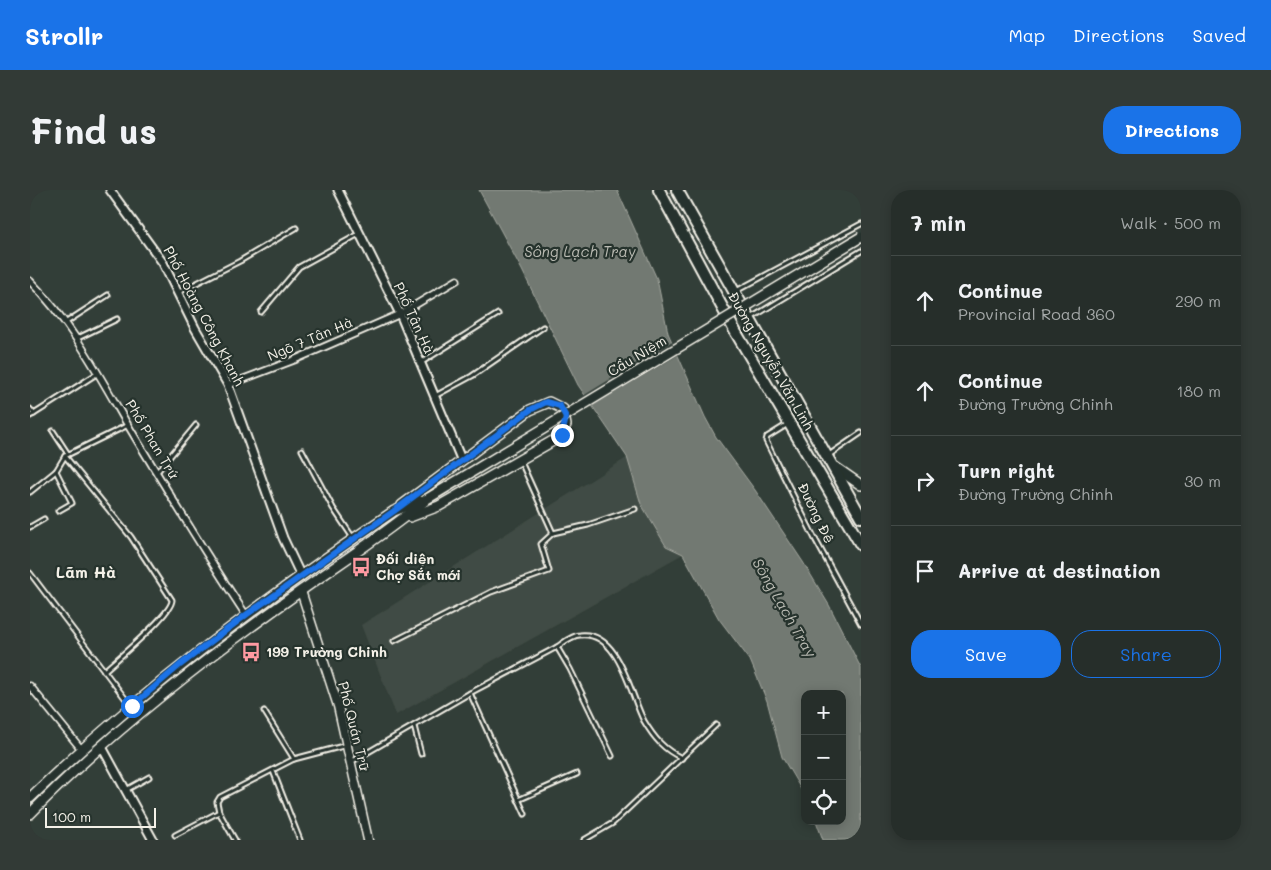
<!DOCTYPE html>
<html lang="en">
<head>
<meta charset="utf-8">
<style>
  :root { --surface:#262e2a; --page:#323a36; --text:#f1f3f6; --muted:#a4a8a8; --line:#424a47; --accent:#1a73e8 }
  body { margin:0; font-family:Mali,sans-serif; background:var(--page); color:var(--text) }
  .controls { position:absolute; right:15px; bottom:15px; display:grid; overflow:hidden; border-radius:10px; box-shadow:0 2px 12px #0003 }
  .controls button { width:45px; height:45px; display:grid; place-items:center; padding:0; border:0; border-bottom:1px solid var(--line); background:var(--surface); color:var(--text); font:25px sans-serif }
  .scale { position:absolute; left:15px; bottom:12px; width:111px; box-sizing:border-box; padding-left:5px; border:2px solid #f4f1e8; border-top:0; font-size:14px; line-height:18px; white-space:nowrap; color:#f4f1e8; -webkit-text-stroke:4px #26332d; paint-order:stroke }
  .stop { position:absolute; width:15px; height:15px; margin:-11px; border:4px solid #1a73e8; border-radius:50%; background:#fff }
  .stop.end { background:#1a73e8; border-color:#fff; box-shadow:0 1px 5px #0008 }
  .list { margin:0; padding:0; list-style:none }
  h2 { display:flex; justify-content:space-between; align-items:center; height:65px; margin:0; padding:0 20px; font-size:21px }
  h2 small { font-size:16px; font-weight:400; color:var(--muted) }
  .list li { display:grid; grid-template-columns:32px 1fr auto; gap:15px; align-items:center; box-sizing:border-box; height:90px; padding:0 20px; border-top:1px solid var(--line) }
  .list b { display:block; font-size:19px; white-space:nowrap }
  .list p { margin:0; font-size:16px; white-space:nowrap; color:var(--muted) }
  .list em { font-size:16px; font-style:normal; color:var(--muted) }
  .actions { display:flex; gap:10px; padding:15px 20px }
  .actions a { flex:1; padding:11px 0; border:1px solid var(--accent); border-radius:20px; text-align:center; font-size:18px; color:var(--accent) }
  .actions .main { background:var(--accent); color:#fff }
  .icon { flex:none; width:28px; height:28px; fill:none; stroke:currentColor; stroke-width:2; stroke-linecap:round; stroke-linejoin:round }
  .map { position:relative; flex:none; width:831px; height:650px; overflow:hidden; border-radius:20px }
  header { display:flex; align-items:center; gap:30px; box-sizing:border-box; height:70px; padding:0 25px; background:var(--accent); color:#fff }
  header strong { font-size:24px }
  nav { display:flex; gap:28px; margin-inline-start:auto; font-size:18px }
  .intro { display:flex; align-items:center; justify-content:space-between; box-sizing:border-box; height:120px; padding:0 30px }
  h1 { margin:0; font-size:35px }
  .button { padding:12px 22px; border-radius:20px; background:var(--accent); color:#fff; font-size:18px; font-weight:700 }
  main { display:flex; gap:30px; padding:0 30px }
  aside { flex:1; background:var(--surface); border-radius:20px; box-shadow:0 2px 12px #0003 }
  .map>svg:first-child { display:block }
</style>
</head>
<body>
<header>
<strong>Strollr</strong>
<nav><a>Map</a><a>Directions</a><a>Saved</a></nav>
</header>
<div class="intro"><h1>Find us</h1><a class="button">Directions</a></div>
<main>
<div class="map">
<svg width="831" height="650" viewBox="0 0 831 650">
  <rect width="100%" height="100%" fill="#323e38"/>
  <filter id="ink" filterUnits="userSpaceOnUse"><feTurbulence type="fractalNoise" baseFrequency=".02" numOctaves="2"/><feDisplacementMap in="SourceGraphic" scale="10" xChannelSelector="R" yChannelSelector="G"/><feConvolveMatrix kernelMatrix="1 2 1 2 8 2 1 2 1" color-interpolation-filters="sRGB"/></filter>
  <g filter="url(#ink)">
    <!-- built -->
    <path fill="#404b44" d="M 598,267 L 611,314 L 636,356 L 653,364 L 366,525 L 331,435 Z"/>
    <!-- water -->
    <path fill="#727972" stroke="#a6a9a1" d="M 449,0 L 587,0 L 627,89 L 638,143 L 675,227 L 686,247 L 725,300 L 773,372 L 799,415 L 831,478 L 831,650 L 793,650 L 786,631 L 812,631 L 812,504 L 775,504 L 775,606 L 752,567 L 737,511 L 720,470 L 689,429 L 653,364 L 636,356 L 611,314 L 597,267 L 548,195 L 492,80 Z"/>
    <!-- pier -->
    <path fill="#323e38" d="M 644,150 L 650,164 L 561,217 L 553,206 Z"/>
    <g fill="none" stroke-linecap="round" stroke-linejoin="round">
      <defs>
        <g id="service">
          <path d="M 0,4 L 2,1"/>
          <path d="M 706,101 L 831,34"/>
          <path d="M 149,102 L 210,71 L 266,38"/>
          <path d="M 231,122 L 269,77 L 329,44"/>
          <path d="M 721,128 L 831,61"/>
          <path d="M 35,133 L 78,105"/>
          <path d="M 46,149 L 87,129"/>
          <path d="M 392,172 L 468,124"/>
          <path d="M 405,206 L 442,186 L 513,137"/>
          <path d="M 0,219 L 4,224 L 0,226"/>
          <path d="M 4,224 L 68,183"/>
          <path d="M 758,234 L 737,247 L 736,251 L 784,347 L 831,434"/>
          <path d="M 23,241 L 38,264"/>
          <path d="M 272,260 L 303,318 L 323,348"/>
          <path d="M 799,265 L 831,243"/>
          <path d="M 35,266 L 101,347 L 142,410 C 142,424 88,468 74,481"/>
          <path d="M 26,281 L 42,313 L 28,321"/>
          <path d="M 127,282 L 166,235"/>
          <path d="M 0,302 L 26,281 L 35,266 L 98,235"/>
          <path d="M 0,337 L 14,329"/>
          <path d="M 523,343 L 558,335 L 605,319"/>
          <path d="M 0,383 L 101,516"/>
          <path d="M 364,451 L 461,402 L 519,381 L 511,354 L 523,343 L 491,272"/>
          <path d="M 527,457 C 533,453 542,445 550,445 C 590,441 600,505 614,531 C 624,548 634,560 652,568"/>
          <path d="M 440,503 L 495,624"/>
          <path d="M 234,521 L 264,569"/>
          <path d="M 384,536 L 391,564"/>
          <path d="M 321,572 L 440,503 L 527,457 L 540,479 L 582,566"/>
          <path d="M 243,581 L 270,650"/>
          <path d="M 96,600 L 119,587"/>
          <path d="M 488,610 L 547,584"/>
          <path d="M 145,645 L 189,622"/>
          <path d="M 205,650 L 189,622 L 187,612 L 190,607 L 264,569 L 317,555"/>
          <path d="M 554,650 L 583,633 L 686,535"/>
        </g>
        <g id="minor">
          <path d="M 0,91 C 40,131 68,183 96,232 C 135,297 174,362 216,425"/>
          <path d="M 198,195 L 264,170 L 370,124 L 427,90"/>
          <path d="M 0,496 L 52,560"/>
        </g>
        <g id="tertiary">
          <path d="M 80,0 L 133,73 L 165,138 L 198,195 L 253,348 L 271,386"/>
          <path d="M 308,0 L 370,124 L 431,269"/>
          <path d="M 72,557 L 123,650"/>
        </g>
        <path id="secondary" d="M 271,401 L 308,516 L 338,650"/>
        <g id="primary">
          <path d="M 805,277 L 831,295"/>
          <path d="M 372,315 L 500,220 L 519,212 L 533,219 L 536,235 L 528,248 L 409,316 L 380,327"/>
          <path d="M 0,608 C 111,500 236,408 364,321 L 390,311"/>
          <path d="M 0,624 C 81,541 177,467 272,400 C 314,370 358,342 397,309"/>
        </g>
        <g id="trunk">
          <path d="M 629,0 L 705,141 L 831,355"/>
          <path d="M 647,0 L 831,327"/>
        </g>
      </defs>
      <!-- service casing -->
      <use href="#service" stroke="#f4f1e8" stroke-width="7"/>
      <!-- minor casing -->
      <use href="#minor" stroke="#f4f1e8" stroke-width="9"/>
      <!-- tertiary casing -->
      <use href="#tertiary" stroke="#f4f1e8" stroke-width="11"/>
      <!-- secondary casing -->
      <use href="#secondary" stroke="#f4f1e8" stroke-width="11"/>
      <!-- primary casing -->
      <use href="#primary" stroke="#f4f1e8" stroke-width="12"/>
      <!-- trunk casing -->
      <use href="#trunk" stroke="#f4f1e8" stroke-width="14"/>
      <!-- service -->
      <use href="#service" stroke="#26332d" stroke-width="3"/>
      <!-- minor -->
      <use href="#minor" stroke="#26332d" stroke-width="5.5"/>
      <!-- tertiary -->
      <use href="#tertiary" stroke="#26332d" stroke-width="7"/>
      <!-- secondary -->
      <use href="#secondary" stroke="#26332d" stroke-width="8"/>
      <!-- primary -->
      <use href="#primary" stroke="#26332d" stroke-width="9"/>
      <!-- trunk -->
      <use href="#trunk" stroke="#26332d" stroke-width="10"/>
      <defs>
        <path id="primary-bridge" d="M 397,309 L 831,47"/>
      </defs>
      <!-- primary-bridge casing -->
      <use href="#primary-bridge" stroke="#f4f1e8" stroke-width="12" stroke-linecap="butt"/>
      <!-- primary-bridge -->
      <use href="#primary-bridge" stroke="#26332d" stroke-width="9"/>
    </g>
  </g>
  <g fill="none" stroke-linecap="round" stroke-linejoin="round" filter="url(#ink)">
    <!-- route -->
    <path stroke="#1a73e8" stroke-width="6" d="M 102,516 L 150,475 L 216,425 L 364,321 L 500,220 L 516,212 L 530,216 L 536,227 L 532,245"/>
  </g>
  <!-- icons -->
  <defs>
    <symbol id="bus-bare" viewBox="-9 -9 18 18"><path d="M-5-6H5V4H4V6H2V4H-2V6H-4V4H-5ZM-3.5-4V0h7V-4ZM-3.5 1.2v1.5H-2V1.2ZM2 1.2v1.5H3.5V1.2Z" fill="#ff9aa2" stroke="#26332d" stroke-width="2.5" paint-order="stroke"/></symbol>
  </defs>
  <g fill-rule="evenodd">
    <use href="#bus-bare" x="317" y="363" width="28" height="28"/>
    <use href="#bus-bare" x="207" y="448" width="28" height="28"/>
  </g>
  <g text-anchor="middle" stroke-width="4.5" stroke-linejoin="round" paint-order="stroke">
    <!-- street labels -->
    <g font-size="14" fill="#f4f1e8" stroke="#26332d">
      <text transform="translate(174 126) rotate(62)" y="5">Phố Hoàng Công Khanh</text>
      <text transform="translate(384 128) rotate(65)" y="5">Phố Tân Hà</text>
      <text transform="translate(280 149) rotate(-23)" y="5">Ngõ 7 Tân Hà</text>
      <text transform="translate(607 166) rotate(-31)" y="5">Cầu Niệm</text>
      <text transform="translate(741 171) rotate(60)" y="5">Đường Nguyễn Văn Linh</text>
      <text transform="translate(122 249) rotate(59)" y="5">Phố Phan Trứ</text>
      <text transform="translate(786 323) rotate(64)" y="5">Đường Đê</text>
      <text transform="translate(324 536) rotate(76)" y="5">Phố Quán Trữ</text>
    </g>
    <!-- poi labels -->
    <g font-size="14" font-weight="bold" fill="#f4f1e8" stroke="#26332d" text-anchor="start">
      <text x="346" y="374">Đối diện<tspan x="346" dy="16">Chợ Sắt mới</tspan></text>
      <text x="236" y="467">199 Trường Chinh</text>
    </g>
    <!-- water labels -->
    <g font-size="15" font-style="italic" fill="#babbb3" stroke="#26332d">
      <text x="550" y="67">Sông Lạch Tray</text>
      <text transform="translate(754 418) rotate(60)" y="5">Sông Lạch Tray</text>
    </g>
    <!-- quarter labels -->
    <g font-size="16" font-weight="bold" fill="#f4f1e8" stroke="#26332d">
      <text x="56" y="388">Lãm Hà</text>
    </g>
  </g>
</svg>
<div class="controls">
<button>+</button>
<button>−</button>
<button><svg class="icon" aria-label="locate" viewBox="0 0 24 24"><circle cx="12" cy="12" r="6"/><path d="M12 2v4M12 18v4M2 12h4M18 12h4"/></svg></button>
</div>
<div class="scale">100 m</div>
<div class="stop" style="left:102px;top:516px"></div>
<div class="stop end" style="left:532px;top:245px"></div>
</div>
<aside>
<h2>7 min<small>Walk · 500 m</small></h2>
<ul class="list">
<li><svg class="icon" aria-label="ahead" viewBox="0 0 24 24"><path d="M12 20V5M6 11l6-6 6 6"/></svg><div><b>Continue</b><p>Provincial Road 360</p></div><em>290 m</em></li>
<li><svg class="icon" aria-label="ahead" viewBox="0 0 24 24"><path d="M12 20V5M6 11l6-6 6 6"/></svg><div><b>Continue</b><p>Đường Trường Chinh</p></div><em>180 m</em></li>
<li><svg class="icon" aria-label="right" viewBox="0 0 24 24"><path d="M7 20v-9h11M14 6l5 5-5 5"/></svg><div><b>Turn right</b><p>Đường Trường Chinh</p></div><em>30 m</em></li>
<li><svg class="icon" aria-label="arrive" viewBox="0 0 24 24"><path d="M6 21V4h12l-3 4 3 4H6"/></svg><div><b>Arrive at destination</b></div></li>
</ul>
<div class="actions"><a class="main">Save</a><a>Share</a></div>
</aside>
</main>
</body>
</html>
